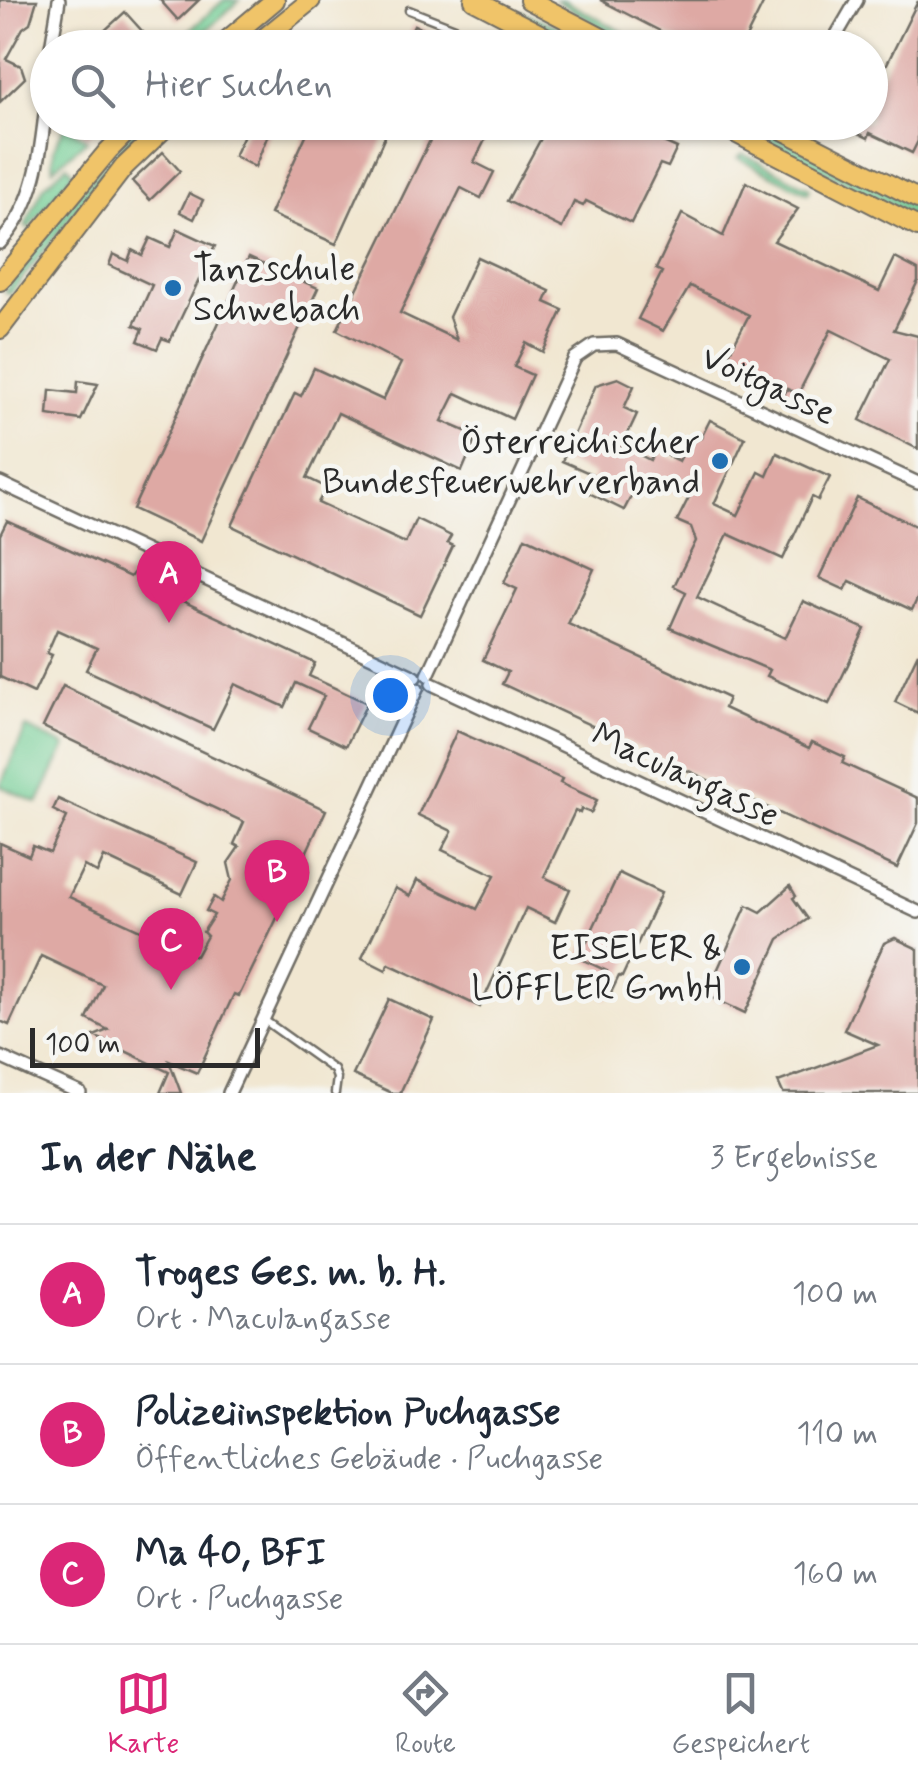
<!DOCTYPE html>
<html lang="de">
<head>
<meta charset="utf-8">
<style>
  :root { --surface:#fff; --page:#f6f6f7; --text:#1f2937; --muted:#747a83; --line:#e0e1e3; --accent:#db2777 }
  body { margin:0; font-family:Mynerve,sans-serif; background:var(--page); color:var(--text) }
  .scale { position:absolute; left:30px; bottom:25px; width:230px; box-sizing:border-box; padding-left:10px; border:5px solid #2b2b2b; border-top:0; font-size:28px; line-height:35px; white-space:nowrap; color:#2b2b2b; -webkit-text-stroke:8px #f6f6f2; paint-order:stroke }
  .you { position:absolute; left:390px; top:695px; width:35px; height:35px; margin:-25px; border:8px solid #fff; border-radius:50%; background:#1a73e8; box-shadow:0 0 0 15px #1a73e833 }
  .badge { display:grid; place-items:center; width:65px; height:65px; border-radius:50%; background:var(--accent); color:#fff; font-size:32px; font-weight:700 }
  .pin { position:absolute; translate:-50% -82px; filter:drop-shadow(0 2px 5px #0008) }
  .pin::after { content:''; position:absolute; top:52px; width:35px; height:30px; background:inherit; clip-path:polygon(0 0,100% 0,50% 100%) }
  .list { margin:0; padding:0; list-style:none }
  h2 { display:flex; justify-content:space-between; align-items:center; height:130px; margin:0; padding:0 40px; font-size:42px }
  h2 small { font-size:32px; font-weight:400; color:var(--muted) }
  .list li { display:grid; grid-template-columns:65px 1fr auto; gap:30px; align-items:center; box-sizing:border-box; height:140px; padding:0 40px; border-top:2px solid var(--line) }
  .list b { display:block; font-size:38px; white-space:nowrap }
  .list p { margin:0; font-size:32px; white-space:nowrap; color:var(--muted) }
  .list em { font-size:32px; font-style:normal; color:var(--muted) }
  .icon { flex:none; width:55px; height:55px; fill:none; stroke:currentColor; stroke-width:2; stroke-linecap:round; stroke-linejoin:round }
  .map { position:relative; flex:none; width:918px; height:1093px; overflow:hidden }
  .search { position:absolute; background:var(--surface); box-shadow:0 2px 8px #0004; left:30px; right:30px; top:30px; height:110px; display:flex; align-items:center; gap:25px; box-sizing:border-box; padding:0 35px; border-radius:55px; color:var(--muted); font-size:38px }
  .sheet { height:550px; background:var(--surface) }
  nav { display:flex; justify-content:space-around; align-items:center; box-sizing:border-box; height:140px; border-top:2px solid var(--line); background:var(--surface); font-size:28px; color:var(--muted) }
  nav a { display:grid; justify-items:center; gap:5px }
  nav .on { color:var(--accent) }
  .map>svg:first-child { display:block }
</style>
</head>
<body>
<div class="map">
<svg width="918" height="1093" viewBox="0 0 918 1093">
  <rect width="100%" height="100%" fill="#f6f6f2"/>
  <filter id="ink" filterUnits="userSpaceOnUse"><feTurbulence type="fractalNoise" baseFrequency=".01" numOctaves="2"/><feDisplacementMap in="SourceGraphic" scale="20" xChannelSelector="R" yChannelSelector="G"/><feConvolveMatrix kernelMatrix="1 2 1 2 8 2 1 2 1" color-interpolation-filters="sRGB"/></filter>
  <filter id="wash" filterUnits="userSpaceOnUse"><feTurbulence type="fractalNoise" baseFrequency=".0048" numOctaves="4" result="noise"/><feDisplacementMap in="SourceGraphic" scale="40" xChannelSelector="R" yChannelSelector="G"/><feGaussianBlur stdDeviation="2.25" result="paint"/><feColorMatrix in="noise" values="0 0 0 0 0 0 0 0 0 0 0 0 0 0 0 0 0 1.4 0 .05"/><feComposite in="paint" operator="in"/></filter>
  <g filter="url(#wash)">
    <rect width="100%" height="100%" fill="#f1e7d1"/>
    <!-- green -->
    <g fill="#73ce95" stroke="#4f7c60" stroke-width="2.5">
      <path d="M 224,0 L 240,0 L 188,47 L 179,47 L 188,32 Z"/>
      <path d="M 556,0 L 563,0 L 623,32 L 620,39 Z"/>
      <path d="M 522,11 L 603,47 L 580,47 L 519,17 Z"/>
      <path d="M 140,123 L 155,123 L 95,186 L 10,294 L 5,291 L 35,244 Z"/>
      <path d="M 728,123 L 750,123 L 918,208 L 918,219 Z"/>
      <path d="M 66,124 L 87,140 L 53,169 L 54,148 Z"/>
      <path d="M 743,154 L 810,188 L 808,193 L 738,158 Z"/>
      <path d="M 67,165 L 73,173 L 28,229 L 25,226 L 44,186 Z"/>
      <path d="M 26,728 L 66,746 L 38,803 L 0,786 Z"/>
    </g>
    <g id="blocks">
      <!-- building -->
      <g fill="#dea9a4">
        <path d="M 0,0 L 37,0 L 30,23 L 23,28 L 6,59 L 21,66 L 25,78 L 0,102 Z"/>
        <path d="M 160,0 L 199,0 L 178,20 Z"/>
        <path d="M 600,0 L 765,0 L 741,48 L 693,48 Z"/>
        <path d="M 918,1 L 918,141 L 912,153 L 870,133 L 868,138 L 854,131 L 857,127 L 848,122 L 870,122 L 870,98 Z"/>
        <path d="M 125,12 L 152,42 L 146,48 L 117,48 L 103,32 Z"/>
        <path d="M 414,25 L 450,42 L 448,48 L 403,48 Z"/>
        <path d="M 74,122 L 103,122 L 87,137 Z"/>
        <path d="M 250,122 L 273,122 L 255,167 L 234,156 Z"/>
        <path d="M 312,122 L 367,122 L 387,132 L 336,244 L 270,214 Z"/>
        <path d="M 439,122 L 494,122 L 474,162 L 494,172 L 481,198 L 461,188 L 400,313 L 457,340 L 449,317 L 477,257 L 550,291 L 545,302 L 563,310 L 543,352 L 526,343 L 514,367 L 532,375 L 512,419 L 456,393 L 442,421 L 477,436 L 462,471 L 338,413 L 307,478 L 326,487 L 318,503 L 405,543 L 416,519 L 451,536 L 447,543 L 453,546 L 420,615 L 232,526 L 295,393 L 301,396 L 314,368 L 383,400 L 401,363 L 337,330 Z"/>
        <path d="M 550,122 L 618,122 L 677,148 L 668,167 L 660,164 L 631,223 L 586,201 L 583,206 L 574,202 L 562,228 L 507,201 Z"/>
        <path d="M 163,152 L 180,171 L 150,200 L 132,181 Z"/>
        <path d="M 746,182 L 798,209 L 774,241 L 879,291 L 895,258 L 918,270 L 918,281 L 894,330 L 918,336 L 918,449 L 860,420 L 890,359 L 831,330 L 798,394 L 787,389 L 785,393 L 726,359 L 749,315 L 690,286 L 663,331 L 638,319 L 662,272 L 656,269 L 682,214 L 723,236 Z"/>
        <path d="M 189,193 L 203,200 L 194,219 L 180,212 Z"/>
        <path d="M 178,229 L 215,246 L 170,341 L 162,338 L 157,349 L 138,341 L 143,329 L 134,325 L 152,285 L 109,265 L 113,254 L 128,261 L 132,250 L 142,255 L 150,238 L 170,247 Z"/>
        <path d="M 249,257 L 318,288 L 201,541 L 133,509 Z"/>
        <path d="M 618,378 L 634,386 L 624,408 L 637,414 L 622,446 L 650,460 L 655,450 L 679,461 L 689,442 L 701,438 L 710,420 L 745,438 L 714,504 L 738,515 L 759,472 L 767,476 L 777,453 L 830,477 L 818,500 L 812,497 L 783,559 L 728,534 L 697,597 L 785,638 L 803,601 L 865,629 L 829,704 L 767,676 L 770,670 L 670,628 L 686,592 L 674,586 L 696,541 L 691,527 L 677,521 L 691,493 L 636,487 L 624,510 L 585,491 L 594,475 L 562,461 L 596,385 Z"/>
        <path d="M 78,381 L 98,384 L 81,420 L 48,415 L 50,390 L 77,393 Z"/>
        <path d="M 857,498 L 918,527 L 918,597 L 912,610 L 850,581 L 845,590 L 819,578 Z"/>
        <path d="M 7,521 L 130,577 L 136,570 L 147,576 L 144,583 L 315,663 L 309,676 L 367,703 L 346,746 L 308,728 L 324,696 L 296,683 L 285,707 L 235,684 L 213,729 L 86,670 L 97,648 L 57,630 L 47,653 L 52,655 L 34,693 L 0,677 L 0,535 Z"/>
        <path d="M 525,537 L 594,569 L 568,624 L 728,698 L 724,708 L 809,748 L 812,742 L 845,757 L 842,763 L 918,798 L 918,823 L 897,868 L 502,684 L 508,672 L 483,660 L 517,589 L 504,583 Z"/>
        <path d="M 918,653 L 918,713 L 895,702 Z"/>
        <path d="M 63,686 L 326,810 L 307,851 L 306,859 L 309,861 L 302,876 L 298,875 L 239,996 L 234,994 L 197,1073 L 169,1061 L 181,1093 L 160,1093 L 169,1072 L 94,1036 L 108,1030 L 87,1019 L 103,985 L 41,956 L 9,1025 L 0,1021 L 0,843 L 29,856 L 33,846 L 50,853 L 67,817 L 53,810 L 58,799 L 197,862 L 182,894 L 104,857 L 97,873 L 84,866 L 69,897 L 196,956 L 207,936 L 203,932 L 214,915 L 206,911 L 214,897 L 221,902 L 232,880 L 228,863 L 239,847 L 234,844 L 244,822 L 43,727 Z"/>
        <path d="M 457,731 L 562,779 L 560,783 L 597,800 L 591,813 L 581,809 L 580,813 L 575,811 L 544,877 L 570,889 L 555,922 L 526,908 L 480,1007 L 389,964 L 386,970 L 362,958 L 395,888 L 410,896 L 417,880 L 477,909 L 495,875 L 442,850 L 452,831 L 418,815 Z"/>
        <path d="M 619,873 L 661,893 L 622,977 L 619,976 L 608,999 L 597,993 L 607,971 L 579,958 Z"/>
        <path d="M 790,886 L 796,896 L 793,898 L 808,919 L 779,939 L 745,1013 L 706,995 L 747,905 L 761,912 Z"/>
        <path d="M 895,938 L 918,949 L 918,1093 L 783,1093 L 778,1082 L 878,1045 L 844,1030 L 884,943 Z"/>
        <path d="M 389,999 L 434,1020 L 400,1093 L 392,1093 L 353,1075 Z"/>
      </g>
    </g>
  </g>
  <g filter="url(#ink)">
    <use href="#blocks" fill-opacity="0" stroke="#706d65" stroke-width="2.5"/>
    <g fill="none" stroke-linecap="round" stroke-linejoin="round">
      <defs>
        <g id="lane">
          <path d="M 409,10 L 455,28 L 459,36 L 455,48"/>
          <path d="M 264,1020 L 334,1070 L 337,1078 L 335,1093"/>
        </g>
        <g id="street">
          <path d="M 51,48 L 59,0"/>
          <path d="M 829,48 L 857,0"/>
          <path d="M 0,243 C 40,200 42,140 48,85"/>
          <path d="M 0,483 L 415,677"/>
          <path d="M 428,675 L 575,358 L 594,345 L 617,344 L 918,483"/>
          <path d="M 432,684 L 918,912"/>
          <path d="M 0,1057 L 80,1093"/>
          <path d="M 229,1093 L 417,689"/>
        </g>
        <g id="primary">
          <path d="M 474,0 L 567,48"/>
          <path d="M 529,0 L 621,48"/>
          <path d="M 218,48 L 275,0"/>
          <path d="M 252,48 L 311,0"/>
          <path d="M 714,122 L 918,227"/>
          <path d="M 767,122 L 918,199"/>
          <path d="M 0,281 L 108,151 L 137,122"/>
          <path d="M 0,329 L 124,167 L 171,122"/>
        </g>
      </defs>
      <!-- lane casing -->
      <use href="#lane" stroke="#706d65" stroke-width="11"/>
      <!-- street casing -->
      <use href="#street" stroke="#706d65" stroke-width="16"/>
      <!-- primary casing -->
      <use href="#primary" stroke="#706d65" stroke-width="22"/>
      <!-- lane -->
      <use href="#lane" stroke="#fff" stroke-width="6"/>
      <!-- street -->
      <use href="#street" stroke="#fff" stroke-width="11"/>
      <!-- primary -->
      <use href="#primary" stroke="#f0c469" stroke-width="18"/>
    </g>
  </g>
  <!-- markers -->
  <g fill="#1f6fb2" stroke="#f6f6f2" stroke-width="4">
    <circle cx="173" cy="288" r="10"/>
    <circle cx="720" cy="461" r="10"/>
    <circle cx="742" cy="967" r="10"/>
  </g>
  <g text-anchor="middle" stroke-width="9" stroke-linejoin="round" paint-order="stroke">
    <!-- poi labels -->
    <g font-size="35" fill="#2b2b2b" stroke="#f6f6f2" text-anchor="end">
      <text x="193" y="280" text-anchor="start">Tanzschule<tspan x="193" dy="40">Schwebach</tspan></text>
      <text x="700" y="453">Österreichischer<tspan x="700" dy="40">Bundesfeuerwehrverband</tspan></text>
      <text x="722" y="959">EISELER &amp;<tspan x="722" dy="40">LÖFFLER GmbH</tspan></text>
    </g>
    <!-- street labels -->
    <g font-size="35" fill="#2b2b2b" stroke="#f6f6f2">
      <text transform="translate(769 384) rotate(25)" y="12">Voitgasse</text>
      <text transform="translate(686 774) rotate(25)" y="12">Maculangasse</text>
    </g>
  </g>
</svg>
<div class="scale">100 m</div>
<div class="you"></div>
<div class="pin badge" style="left:169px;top:623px">A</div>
<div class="pin badge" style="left:277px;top:922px">B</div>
<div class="pin badge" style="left:171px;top:990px">C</div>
<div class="search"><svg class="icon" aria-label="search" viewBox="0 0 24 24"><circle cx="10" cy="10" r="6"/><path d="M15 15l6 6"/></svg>Hier suchen</div>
</div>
<section class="sheet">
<h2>In der Nähe<small>3 Ergebnisse</small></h2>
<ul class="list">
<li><span class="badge">A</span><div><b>Troges Ges. m. b. H.</b><p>Ort · Maculangasse</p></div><em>100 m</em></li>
<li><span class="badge">B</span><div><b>Polizeiinspektion Puchgasse</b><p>Öffentliches Gebäude · Puchgasse</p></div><em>110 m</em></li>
<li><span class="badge">C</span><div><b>Ma 40, BFI</b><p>Ort · Puchgasse</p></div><em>160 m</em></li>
</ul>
</section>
<nav>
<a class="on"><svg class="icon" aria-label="map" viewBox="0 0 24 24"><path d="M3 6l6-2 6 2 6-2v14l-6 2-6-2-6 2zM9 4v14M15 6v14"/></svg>Karte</a>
<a><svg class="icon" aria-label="directions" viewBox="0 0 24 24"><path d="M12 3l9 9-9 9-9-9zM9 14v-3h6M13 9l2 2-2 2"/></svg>Route</a>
<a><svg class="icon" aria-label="saved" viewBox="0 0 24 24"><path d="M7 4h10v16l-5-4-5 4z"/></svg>Gespeichert</a>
</nav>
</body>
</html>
